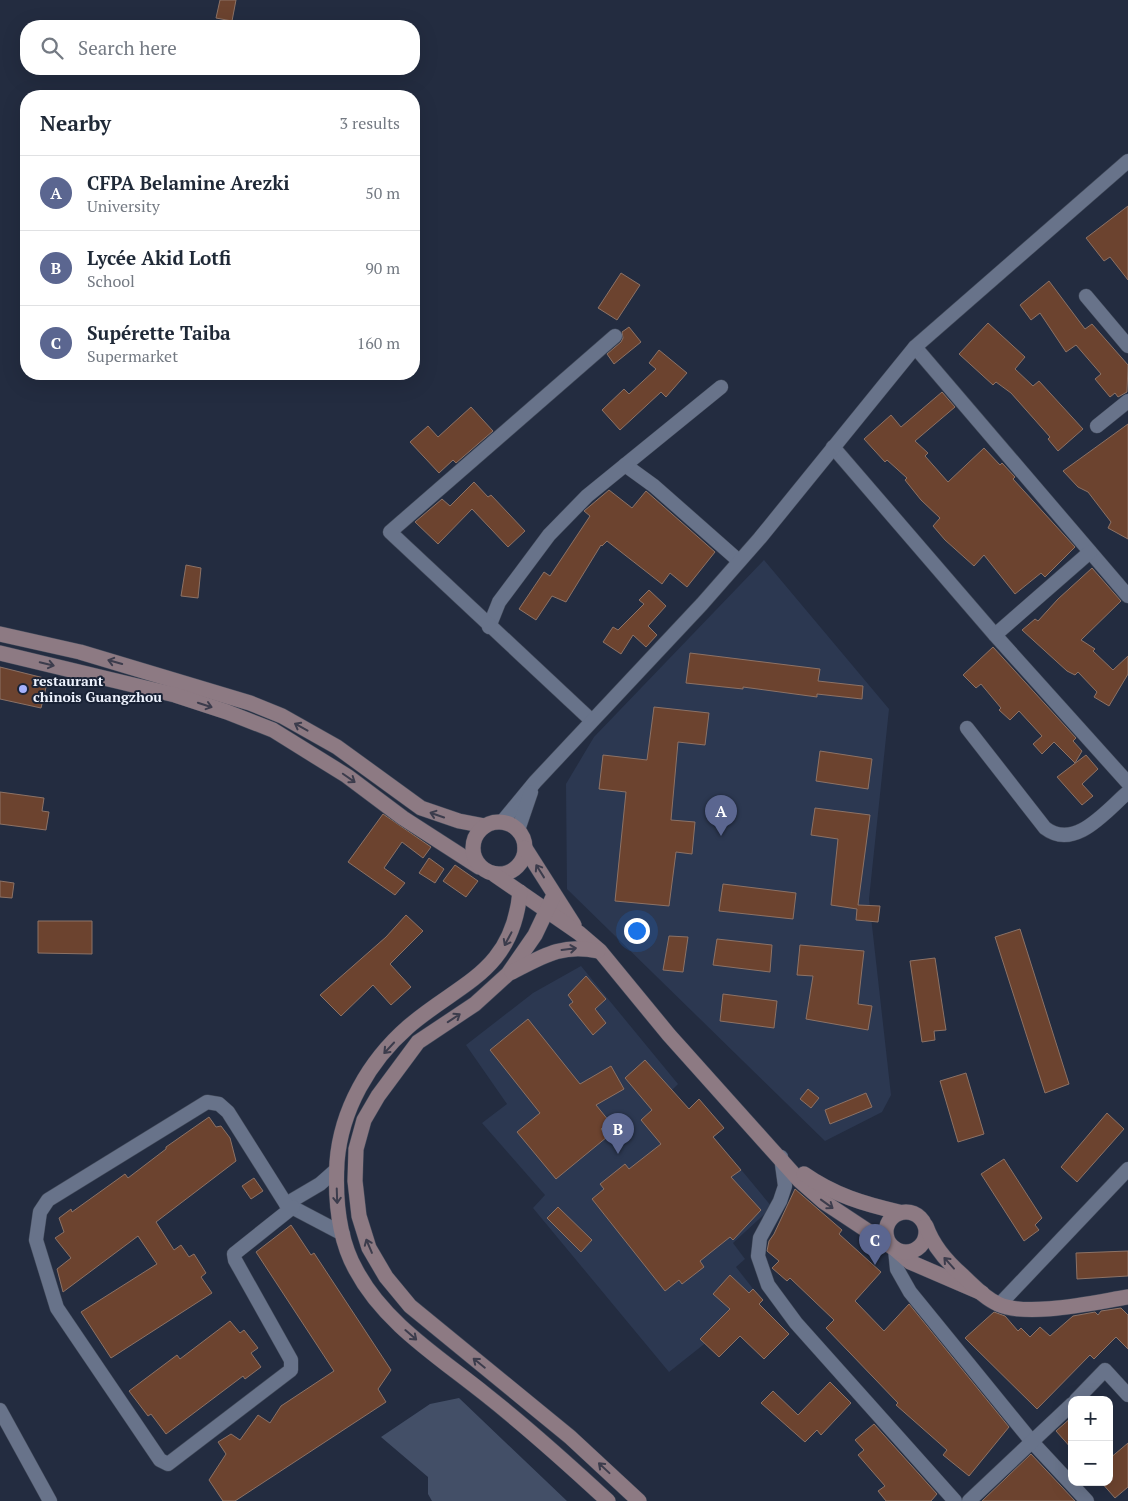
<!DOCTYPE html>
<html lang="en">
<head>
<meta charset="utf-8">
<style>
  :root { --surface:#fff; --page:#f2f2f3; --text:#1f2937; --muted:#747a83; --line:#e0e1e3; --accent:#5b6690 }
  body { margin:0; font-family:"PT Serif",serif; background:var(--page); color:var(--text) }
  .controls { position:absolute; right:15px; bottom:15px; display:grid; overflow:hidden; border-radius:10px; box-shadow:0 5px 20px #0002 }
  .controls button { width:45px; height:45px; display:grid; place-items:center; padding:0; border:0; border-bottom:1px solid var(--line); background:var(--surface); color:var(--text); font:25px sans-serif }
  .you { position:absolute; left:636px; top:930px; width:18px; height:18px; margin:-12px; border:4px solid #fff; border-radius:50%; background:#1a73e8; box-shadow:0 0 0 8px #1a73e833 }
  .badge { display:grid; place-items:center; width:32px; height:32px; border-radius:50%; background:var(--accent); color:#fff; font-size:16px; font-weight:700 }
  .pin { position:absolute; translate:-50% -41px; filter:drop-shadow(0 1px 2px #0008) }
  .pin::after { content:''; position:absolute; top:26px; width:18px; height:15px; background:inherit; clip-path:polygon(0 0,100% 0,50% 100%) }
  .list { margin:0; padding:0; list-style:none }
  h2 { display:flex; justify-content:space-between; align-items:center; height:65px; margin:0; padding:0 20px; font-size:21px }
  h2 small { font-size:16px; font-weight:400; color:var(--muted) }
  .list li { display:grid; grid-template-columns:32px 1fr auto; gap:15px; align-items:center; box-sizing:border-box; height:75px; padding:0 20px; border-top:1px solid var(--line) }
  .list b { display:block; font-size:19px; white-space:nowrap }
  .list p { margin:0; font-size:16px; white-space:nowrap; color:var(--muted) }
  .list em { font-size:16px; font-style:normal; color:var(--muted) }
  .icon { flex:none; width:28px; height:28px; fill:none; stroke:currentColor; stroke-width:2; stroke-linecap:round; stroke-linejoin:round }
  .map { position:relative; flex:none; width:1128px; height:1501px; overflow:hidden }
  .search { position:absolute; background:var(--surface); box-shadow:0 5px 20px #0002; left:20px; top:20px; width:400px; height:55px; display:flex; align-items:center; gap:12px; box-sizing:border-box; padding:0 18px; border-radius:20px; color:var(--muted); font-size:19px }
  .panel { position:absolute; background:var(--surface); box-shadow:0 5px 20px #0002; left:20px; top:90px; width:400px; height:290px; border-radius:20px }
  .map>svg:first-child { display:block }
</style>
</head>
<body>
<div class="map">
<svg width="1128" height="1501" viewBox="0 0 1128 1501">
  <rect width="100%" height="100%" fill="#232c40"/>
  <!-- built -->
  <g fill="#2c3851">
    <path d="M 764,560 L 889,709 L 869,899 L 891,1095 L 882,1112 L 825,1141 L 567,889 L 566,784 L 594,737 Z"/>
    <path d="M 581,966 L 678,1084 L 672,1090 L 688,1109 L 699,1099 L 724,1127 L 714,1137 L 772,1207 L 733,1243 L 745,1259 L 736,1267 L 761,1299 L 669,1372 L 533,1208 L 545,1195 L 482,1123 L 507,1104 L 466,1045 L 533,993 Z"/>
  </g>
  <!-- green -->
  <path fill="#434f67" d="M 459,1398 L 567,1501 L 432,1501 L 428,1494 L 428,1477 L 381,1437 L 430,1404 Z"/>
  <!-- building -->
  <g fill="#6c432f" stroke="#8c7266">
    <path d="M 220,0 L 236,0 L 232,21 L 216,18 Z"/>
    <path d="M 1128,206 L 1128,280 L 1110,257 L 1104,261 L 1086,238 Z"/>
    <path d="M 621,273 L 640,285 L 617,320 L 598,308 Z"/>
    <path d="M 1049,281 L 1085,329 L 1092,324 L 1128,365 L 1127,392 L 1118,397 L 1115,393 L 1110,397 L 1095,379 L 1101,374 L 1076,345 L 1066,352 L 1040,313 L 1031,320 L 1020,305 Z"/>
    <path d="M 988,323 L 1025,357 L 1015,369 L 1033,386 L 1039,381 L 1083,429 L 1058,451 L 1048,439 L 1050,437 L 1011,393 L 996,382 L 993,385 L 959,354 Z"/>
    <path d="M 629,327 L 641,342 L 614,364 L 607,354 L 621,342 L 623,338 L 622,332 Z"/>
    <path d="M 659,350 L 687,373 L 666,397 L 661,392 L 620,430 L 602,410 L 624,389 L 629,394 L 656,369 L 649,363 Z"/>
    <path d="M 942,392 L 955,407 L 915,441 L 928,453 L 925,456 L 948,482 L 984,448 L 1000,465 L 1002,463 L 1015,477 L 1013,479 L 1075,547 L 1045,577 L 1041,573 L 1015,594 L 984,555 L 974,566 L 945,540 L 933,526 L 940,518 L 921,500 L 905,480 L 907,478 L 887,460 L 885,462 L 864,439 L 891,415 L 901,427 Z"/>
    <path d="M 471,407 L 493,431 L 456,463 L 453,460 L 439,473 L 410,442 L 428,426 L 438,437 Z"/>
    <path d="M 1128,424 L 1128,539 L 1108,528 L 1111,522 L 1088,492 L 1078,487 L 1063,471 Z"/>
    <path d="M 474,482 L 488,497 L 491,495 L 525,531 L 508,547 L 472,509 L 438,544 L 415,522 L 442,499 L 450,506 Z"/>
    <path d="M 609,490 L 632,508 L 646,491 L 715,552 L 687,587 L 670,573 L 662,584 L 607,541 L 602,546 L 601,545 L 566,602 L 552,596 L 536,620 L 519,609 L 544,572 L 550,576 L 590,516 L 584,511 Z"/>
    <path d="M 186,565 L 201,568 L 198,598 L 181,596 Z"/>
    <path d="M 1092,568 L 1121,601 L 1081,640 L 1095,649 L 1093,651 L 1113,670 L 1128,656 L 1128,674 L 1109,706 L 1094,697 L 1097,692 L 1078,672 L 1075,675 L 1067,671 L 1022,630 L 1035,619 L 1038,621 L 1058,599 Z"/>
    <path d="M 649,590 L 666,606 L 648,626 L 657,635 L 646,647 L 633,635 L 621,654 L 603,642 L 613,627 L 618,630 L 644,604 L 639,600 Z"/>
    <path d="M 993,647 L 1076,738 L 1073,741 L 1082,751 L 1075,763 L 1054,742 L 1042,754 L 1033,744 L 1042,736 L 1019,711 L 1010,720 L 999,710 L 1001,708 L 981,684 L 976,688 L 963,675 Z"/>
    <path d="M 690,653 L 820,669 L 818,681 L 863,686 L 862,699 L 817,694 L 817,697 L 743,687 L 743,689 L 686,683 Z"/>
    <path d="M 0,667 L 48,679 L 41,708 L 0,699 Z"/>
    <path d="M 654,707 L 709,713 L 705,745 L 678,742 L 671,820 L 695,822 L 692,854 L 676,852 L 669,906 L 615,901 L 626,792 L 599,789 L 603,755 L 647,760 Z"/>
    <path d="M 820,751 L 872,759 L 868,789 L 816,781 Z"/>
    <path d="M 1086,755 L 1098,769 L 1082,784 L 1093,796 L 1082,805 L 1057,777 Z"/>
    <path d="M 0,792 L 44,798 L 42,811 L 49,812 L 46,830 L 0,824 Z"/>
    <path d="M 815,808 L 870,815 L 858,905 L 880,906 L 878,922 L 856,920 L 857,909 L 831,905 L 838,839 L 811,835 Z"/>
    <path d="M 383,814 L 431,847 L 423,858 L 402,842 L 384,868 L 405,883 L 395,895 L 348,862 Z"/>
    <path d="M 429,858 L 444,869 L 435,883 L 419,873 Z"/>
    <path d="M 455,865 L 478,881 L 466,897 L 443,881 Z"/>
    <path d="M 0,881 L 14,883 L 12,898 L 0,897 Z"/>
    <path d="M 723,884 L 796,893 L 793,919 L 719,911 Z"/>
    <path d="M 406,915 L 423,931 L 390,964 L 411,987 L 391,1005 L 373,985 L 341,1016 L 320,995 L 386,937 Z"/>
    <path d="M 38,921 L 92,921 L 92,954 L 38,953 Z"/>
    <path d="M 1020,929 L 1069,1084 L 1045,1093 L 995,937 Z"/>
    <path d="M 669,936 L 688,937 L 683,972 L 663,970 Z"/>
    <path d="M 717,939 L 772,945 L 770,972 L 713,965 Z"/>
    <path d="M 800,945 L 864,951 L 858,1004 L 872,1006 L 868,1030 L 806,1019 L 813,976 L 797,975 Z"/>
    <path d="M 935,958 L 946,1030 L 934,1031 L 935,1040 L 922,1042 L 910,961 Z"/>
    <path d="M 586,976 L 606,999 L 595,1009 L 606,1023 L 593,1035 L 569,1005 L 573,1002 L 568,995 Z"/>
    <path d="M 723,994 L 777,1001 L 774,1028 L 720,1021 Z"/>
    <path d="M 528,1019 L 580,1084 L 611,1066 L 624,1089 L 596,1105 L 609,1121 L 601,1129 L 607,1137 L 556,1179 L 517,1132 L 540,1113 L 490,1050 Z"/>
    <path d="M 645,1060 L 689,1109 L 699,1099 L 724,1128 L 713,1137 L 741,1170 L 731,1177 L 761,1210 L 733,1240 L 730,1237 L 700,1261 L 704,1267 L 682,1284 L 679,1280 L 665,1291 L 592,1199 L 604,1189 L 600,1184 L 625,1164 L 629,1169 L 661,1144 L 641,1120 L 652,1110 L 625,1078 Z"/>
    <path d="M 966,1073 L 984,1134 L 958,1142 L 940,1081 Z"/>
    <path d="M 808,1089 L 819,1098 L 811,1108 L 800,1099 Z"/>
    <path d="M 866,1093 L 872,1107 L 830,1124 L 825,1110 Z"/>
    <path d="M 1107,1113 L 1124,1129 L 1077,1182 L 1061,1167 Z"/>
    <path d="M 209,1117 L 216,1127 L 221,1126 L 230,1138 L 236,1161 L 156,1222 L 174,1250 L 181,1245 L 189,1257 L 194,1254 L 206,1273 L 201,1277 L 212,1293 L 111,1358 L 81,1312 L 157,1264 L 138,1236 L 63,1292 L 57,1269 L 71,1258 L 55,1238 L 64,1232 L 59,1218 L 71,1209 L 72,1212 L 125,1174 L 128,1178 L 166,1149 L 166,1147 Z"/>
    <path d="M 1004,1159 L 1042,1218 L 1035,1225 L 1039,1230 L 1024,1241 L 981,1174 Z"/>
    <path d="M 254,1178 L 263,1191 L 251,1199 L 242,1186 Z"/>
    <path d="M 795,1189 L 842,1230 L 839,1234 L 881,1272 L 855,1301 L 884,1331 L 909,1304 L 1009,1427 L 969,1476 L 943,1455 L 947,1450 L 896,1405 L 898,1403 L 826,1328 L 834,1320 L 790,1278 L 787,1281 L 772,1268 L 779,1261 L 767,1251 L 769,1241 L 774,1234 Z"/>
    <path d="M 558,1207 L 592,1240 L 581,1252 L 547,1218 Z"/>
    <path d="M 291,1225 L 311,1255 L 314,1253 L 391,1370 L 378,1389 L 386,1402 L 235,1501 L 223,1501 L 209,1480 L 226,1454 L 218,1442 L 231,1434 L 240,1440 L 258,1415 L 270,1423 L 281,1406 L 334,1371 L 256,1252 Z"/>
    <path d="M 1128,1251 L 1128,1276 L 1077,1279 L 1076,1253 Z"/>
    <path d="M 730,1275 L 749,1293 L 753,1289 L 763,1300 L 759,1304 L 789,1334 L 764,1359 L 740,1336 L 719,1357 L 700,1339 L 730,1309 L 713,1294 Z"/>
    <path d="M 1121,1308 L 1128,1315 L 1128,1349 L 1116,1337 L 1094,1359 L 1090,1355 L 1037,1409 L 965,1338 L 994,1312 L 1005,1316 L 1018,1331 L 1021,1328 L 1030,1337 L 1040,1327 L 1050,1336 L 1073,1316 L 1095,1312 L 1098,1315 L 1101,1311 Z"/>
    <path d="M 230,1321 L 240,1333 L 244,1330 L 258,1348 L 251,1353 L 261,1367 L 245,1379 L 243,1376 L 166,1434 L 151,1414 L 148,1416 L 129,1391 L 177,1355 L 180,1359 Z"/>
    <path d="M 830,1382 L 851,1403 L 821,1435 L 817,1430 L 805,1442 L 761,1403 L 773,1391 L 798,1415 Z"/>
    <path d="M 1072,1417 L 1072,1449 L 1056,1431 Z"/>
    <path d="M 874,1424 L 937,1494 L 931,1501 L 886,1501 L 878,1491 L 885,1486 L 858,1455 L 864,1450 L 855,1440 Z"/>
    <path d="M 1128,1443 L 1128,1487 L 1115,1498 L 1101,1482 L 1109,1482 L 1109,1459 Z"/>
    <path d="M 1031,1454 L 1075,1501 L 982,1501 Z"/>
  </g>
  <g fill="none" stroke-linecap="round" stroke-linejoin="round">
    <defs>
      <g id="minor">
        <path d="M 1086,296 L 1128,346"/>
        <path d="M 915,347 L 1128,596"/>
        <path d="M 1097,426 L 1128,401"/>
        <path d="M 833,447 L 995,635 L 1128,783"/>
        <path d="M 625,465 L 654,486 L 739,561"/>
        <path d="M 489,627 L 499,602 L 549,535 L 587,496 L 721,387"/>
        <path d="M 995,635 L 1090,552"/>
        <path d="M 591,720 L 390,532 L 615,336"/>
        <path d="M 967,728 L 1045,828 C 1075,851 1106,811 1128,792"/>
        <path d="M 502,822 L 535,782 L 702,604 L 760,538 L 915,347 L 1128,161"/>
        <path d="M 518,830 L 531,792"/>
        <path d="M 781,1157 L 785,1186 L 780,1201 L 760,1238 L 758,1256 L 768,1285 L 796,1323 L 955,1501"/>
        <path d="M 337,1169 L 320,1184 L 286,1204 L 343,1234"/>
        <path d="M 286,1204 L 228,1112 L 219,1104 L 207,1102 L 48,1200 L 40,1212 L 36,1240 L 57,1308 L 160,1460 L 168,1464 L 291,1370 L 291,1360 L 235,1260 L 234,1254 L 293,1207"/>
        <path d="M 895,1249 L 897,1269 L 910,1292 L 1033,1443 L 1087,1501"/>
        <path d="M 999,1305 L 1128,1169"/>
        <path d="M 1076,1400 L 1105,1370 L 1128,1395"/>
        <path d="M 0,1410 L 50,1501"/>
        <path d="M 969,1501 L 1072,1404"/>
      </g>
      <g id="secondary">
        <path d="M 0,634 L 80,652 L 250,703 L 282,716 L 337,747 L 421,808 L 459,821 L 485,826"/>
        <path d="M 0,653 L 175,695 L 227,712 L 273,730 L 347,776 L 403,818 L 479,867"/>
        <circle cx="499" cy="848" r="26"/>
        <path d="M 525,848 L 574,925"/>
        <path d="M 495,875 L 579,933 L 600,951 L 669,1035 L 799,1180 L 824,1202 L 895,1249 L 910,1262 L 982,1293"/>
        <path d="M 520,892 C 512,973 460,982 408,1027 C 369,1061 341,1110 337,1162 C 335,1198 338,1238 356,1270 C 384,1323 439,1357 485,1394 C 528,1428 568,1464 608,1501"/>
        <path d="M 554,895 L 535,935 L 508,974 L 475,1004 L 418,1042 L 378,1096 L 364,1120 L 356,1149 L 355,1181 L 359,1216 L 369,1248 L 386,1277 L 410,1306 L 570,1437 L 639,1501"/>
        <path d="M 512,972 C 543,956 563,943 598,951"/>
        <path d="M 804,1174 C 834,1195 864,1204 899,1212"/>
        <circle cx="906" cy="1232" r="20"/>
        <path d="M 926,1226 C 933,1246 946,1261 962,1275 C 973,1285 984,1298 998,1304 C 1027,1318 1096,1302 1128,1297"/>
      </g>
    </defs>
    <!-- minor casing -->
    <use href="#minor" stroke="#424a5a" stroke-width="15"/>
    <!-- secondary casing -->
    <use href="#secondary" stroke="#424a5a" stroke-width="16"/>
    <!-- minor -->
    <use href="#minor" stroke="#68738a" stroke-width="14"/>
    <!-- secondary -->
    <use href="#secondary" stroke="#8d7a83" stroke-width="15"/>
  </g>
  <!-- one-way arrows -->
  <defs><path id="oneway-shaft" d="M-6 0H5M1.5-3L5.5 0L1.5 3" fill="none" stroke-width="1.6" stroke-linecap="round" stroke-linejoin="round" transform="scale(1.25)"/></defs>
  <g stroke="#3c3c4c">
    <use href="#oneway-shaft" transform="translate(115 662) rotate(-164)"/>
    <use href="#oneway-shaft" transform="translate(47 664) rotate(14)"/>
    <use href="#oneway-shaft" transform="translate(205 705) rotate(18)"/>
    <use href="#oneway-shaft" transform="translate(301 727) rotate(-151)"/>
    <use href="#oneway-shaft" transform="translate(349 778) rotate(35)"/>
    <use href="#oneway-shaft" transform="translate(437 815) rotate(-161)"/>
    <use href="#oneway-shaft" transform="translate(540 871) rotate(-122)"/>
    <use href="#oneway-shaft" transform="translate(508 939) rotate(118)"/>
    <use href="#oneway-shaft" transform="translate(569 949) rotate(-7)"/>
    <use href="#oneway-shaft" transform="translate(454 1018) rotate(-34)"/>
    <use href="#oneway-shaft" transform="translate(389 1048) rotate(133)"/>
    <use href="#oneway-shaft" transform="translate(337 1196) rotate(88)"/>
    <use href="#oneway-shaft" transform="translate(827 1204) rotate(36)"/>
    <use href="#oneway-shaft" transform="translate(369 1246) rotate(-113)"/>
    <use href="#oneway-shaft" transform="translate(949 1263) rotate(-132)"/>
    <use href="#oneway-shaft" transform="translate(411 1335) rotate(41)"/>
    <use href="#oneway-shaft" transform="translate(479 1363) rotate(-141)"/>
    <use href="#oneway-shaft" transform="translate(604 1468) rotate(-137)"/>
  </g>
  <!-- markers -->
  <circle fill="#a5b1fc" stroke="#192235" stroke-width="2" cx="23" cy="689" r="5"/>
  <g text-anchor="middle" stroke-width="4" stroke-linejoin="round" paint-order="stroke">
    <!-- poi labels -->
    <g font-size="14" font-weight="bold" fill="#eef3fe" stroke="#192235" text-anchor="start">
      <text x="33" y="686">restaurant<tspan x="33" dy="16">chinois Guangzhou</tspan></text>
    </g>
  </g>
</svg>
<div class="controls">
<button>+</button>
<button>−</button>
</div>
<div class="you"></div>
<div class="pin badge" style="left:721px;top:836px">A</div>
<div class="pin badge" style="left:618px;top:1154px">B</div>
<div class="pin badge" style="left:875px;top:1265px">C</div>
<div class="search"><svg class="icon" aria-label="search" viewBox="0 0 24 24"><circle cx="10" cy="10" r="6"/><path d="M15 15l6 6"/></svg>Search here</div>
<section class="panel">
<h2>Nearby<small>3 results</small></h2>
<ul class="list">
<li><span class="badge">A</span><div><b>CFPA Belamine Arezki</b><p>University</p></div><em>50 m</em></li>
<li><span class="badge">B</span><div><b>Lycée Akid Lotfi</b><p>School</p></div><em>90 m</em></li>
<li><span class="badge">C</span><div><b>Supérette Taiba</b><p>Supermarket</p></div><em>160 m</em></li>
</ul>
</section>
</div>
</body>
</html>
